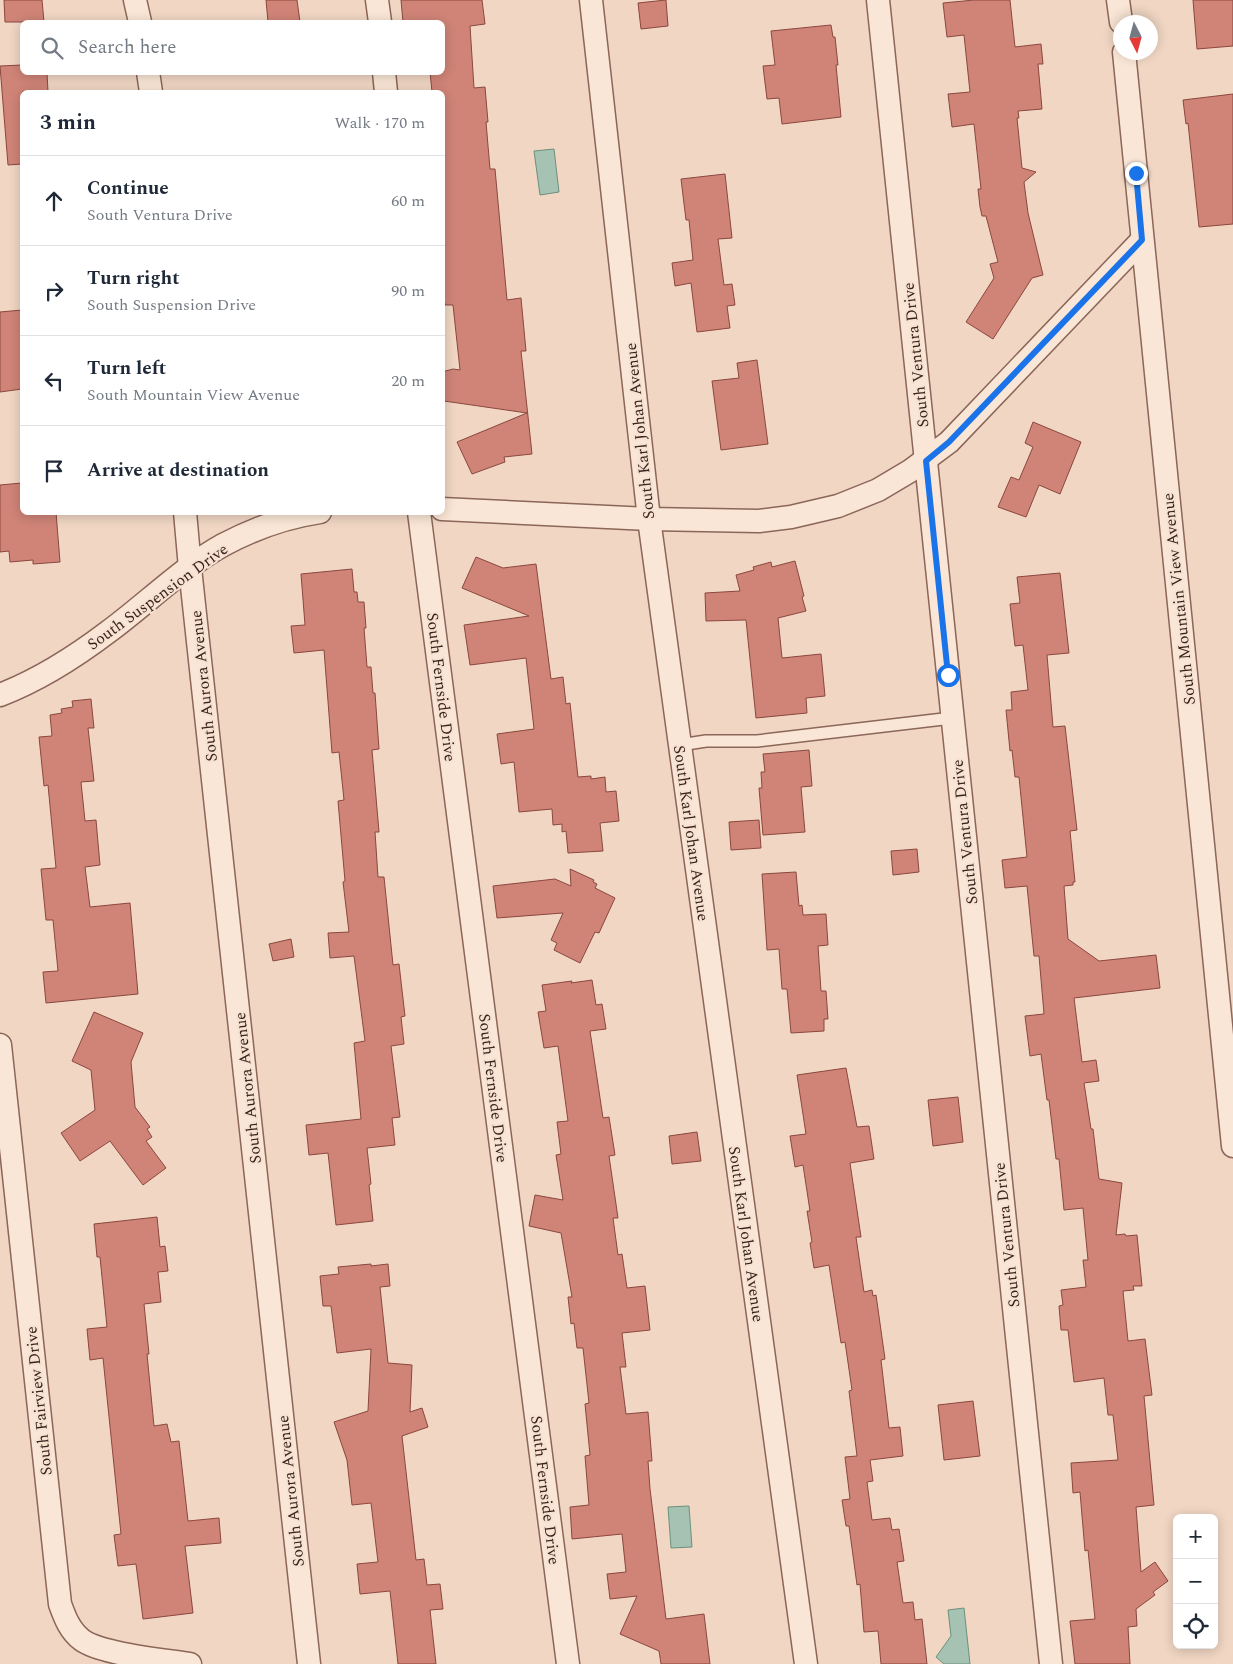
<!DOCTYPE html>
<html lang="en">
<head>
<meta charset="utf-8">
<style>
  :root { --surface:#fff; --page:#f2f2f3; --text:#1f2937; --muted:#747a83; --line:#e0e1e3 }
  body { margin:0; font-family:Spectral,serif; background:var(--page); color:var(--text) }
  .controls { position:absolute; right:15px; bottom:15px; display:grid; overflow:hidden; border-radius:8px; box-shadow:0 2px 12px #0003 }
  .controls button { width:45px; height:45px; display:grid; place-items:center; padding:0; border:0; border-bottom:1px solid var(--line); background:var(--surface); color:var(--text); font:25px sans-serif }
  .compass { position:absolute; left:1113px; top:15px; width:45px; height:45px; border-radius:50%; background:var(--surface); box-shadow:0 2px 12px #0003; rotate:174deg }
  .stop { position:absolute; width:15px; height:15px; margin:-11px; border:4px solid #1a73e8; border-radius:50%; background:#fff }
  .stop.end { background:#1a73e8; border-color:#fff; box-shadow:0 1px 5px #0008 }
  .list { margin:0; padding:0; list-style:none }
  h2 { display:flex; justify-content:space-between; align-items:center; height:65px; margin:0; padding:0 20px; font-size:21px }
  h2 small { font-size:16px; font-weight:400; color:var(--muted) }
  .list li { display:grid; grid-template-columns:32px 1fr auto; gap:15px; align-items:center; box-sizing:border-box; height:90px; padding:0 20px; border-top:1px solid var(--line) }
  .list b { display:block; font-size:19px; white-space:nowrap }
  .list p { margin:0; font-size:16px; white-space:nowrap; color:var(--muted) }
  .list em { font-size:16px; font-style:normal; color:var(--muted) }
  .icon { flex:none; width:28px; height:28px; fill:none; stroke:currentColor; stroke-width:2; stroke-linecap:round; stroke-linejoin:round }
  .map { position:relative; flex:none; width:1233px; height:1664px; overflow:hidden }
  .search { position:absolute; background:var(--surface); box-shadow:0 2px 12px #0003; left:20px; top:20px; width:425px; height:55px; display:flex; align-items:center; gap:12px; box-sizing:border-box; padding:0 18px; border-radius:8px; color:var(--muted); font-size:19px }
  .panel { position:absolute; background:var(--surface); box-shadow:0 2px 12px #0003; left:20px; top:90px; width:425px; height:425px; border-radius:8px }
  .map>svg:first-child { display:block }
</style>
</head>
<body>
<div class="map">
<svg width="1233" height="1664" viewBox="0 0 1233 1664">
  <rect width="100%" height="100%" fill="#f0d6c3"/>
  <!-- water -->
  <g fill="#a5c2b2" stroke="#6b917d">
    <path d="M 554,149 L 559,192 L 540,195 L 534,151 Z"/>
    <path d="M 689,1506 L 692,1547 L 671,1548 L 668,1507 Z"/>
    <path d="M 964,1608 L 970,1664 L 944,1664 L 936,1657 L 951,1636 L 948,1610 Z"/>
  </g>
  <!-- building -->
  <g fill="#cf8477" stroke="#8b473e">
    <path d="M 4,0 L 42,0 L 44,22 L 5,22 Z"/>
    <path d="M 266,0 L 297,0 L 300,22 L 268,22 Z"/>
    <path d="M 401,0 L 482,0 L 485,24 L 470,26 L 474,88 L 485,87 L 488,122 L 486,122 L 490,169 L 495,169 L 507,300 L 521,298 L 526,351 L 521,351 L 532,454 L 504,457 L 505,462 L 472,474 L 457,442 L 527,413 L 444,401 L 442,395 L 442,372 L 453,369 L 460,370 L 453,305 L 445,305 L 442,281 L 442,92 L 432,92 L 430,72 L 442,72 L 442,22 L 403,22 Z"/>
    <path d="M 666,0 L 668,26 L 641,29 L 638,3 Z"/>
    <path d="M 974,0 L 1010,0 L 1015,47 L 1041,44 L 1043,64 L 1038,64 L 1042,109 L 1018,111 L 1019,118 L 1017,118 L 1022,168 L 1036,172 L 1024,182 L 1028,213 L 1043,275 L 1032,278 L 993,339 L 966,322 L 994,278 L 990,264 L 998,262 L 986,216 L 982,216 L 980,207 L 978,189 L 981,189 L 974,124 L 952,127 L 948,94 L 970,92 L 964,35 L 947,37 L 943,3 Z"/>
    <path d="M 1193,0 L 1233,0 L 1233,46 L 1197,49 Z"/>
    <path d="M 831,25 L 833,37 L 835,37 L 838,65 L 836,65 L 841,117 L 782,124 L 779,98 L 767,99 L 763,66 L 775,65 L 771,31 Z"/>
    <path d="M 22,65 L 22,72 L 47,72 L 48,92 L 22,92 L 22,164 L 8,165 L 0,66 Z"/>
    <path d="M 1233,94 L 1233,224 L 1199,227 L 1188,123 L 1186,124 L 1183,100 Z"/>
    <path d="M 725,174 L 732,238 L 718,239 L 724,285 L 732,284 L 735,305 L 727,306 L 730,328 L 697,332 L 691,283 L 675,286 L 672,263 L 693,260 L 689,220 L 686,220 L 681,179 Z"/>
    <path d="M 22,310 L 22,389 L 0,392 L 0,312 Z"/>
    <path d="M 757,360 L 768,444 L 721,450 L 712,381 L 739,378 L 737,363 Z"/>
    <path d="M 1033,422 L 1081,442 L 1060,494 L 1039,485 L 1026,517 L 998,507 L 1011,477 L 1019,480 L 1033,447 L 1025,443 Z"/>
    <path d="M 22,483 L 22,512 L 56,512 L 60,562 L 33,564 L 33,560 L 10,562 L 9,551 L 0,552 L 0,485 Z"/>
    <path d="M 476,557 L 503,568 L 536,564 L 551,679 L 563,677 L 566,704 L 570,703 L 578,777 L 591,776 L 591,779 L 605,777 L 606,792 L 616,791 L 619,821 L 600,823 L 603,851 L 568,853 L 566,831 L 562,832 L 562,824 L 553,825 L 552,809 L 519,812 L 514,762 L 501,764 L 497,734 L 534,729 L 526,658 L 470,665 L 464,625 L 529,616 L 462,588 Z"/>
    <path d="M 795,561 L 804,596 L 802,597 L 806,611 L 778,618 L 782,658 L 821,654 L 825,696 L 806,698 L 807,713 L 756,718 L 746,620 L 706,621 L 705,593 L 740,591 L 736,575 L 754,570 L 753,567 L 771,562 L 772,567 Z"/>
    <path d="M 352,569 L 354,592 L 357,592 L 358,602 L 364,602 L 366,628 L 364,628 L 367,667 L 371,667 L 373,693 L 375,693 L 379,749 L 372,750 L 379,832 L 375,832 L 378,877 L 384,877 L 393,965 L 399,964 L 405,1016 L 401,1017 L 404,1044 L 391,1046 L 400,1117 L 392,1118 L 395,1145 L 367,1148 L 371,1184 L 369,1185 L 373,1221 L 336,1225 L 328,1153 L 309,1155 L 306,1125 L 361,1119 L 354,1043 L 365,1041 L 354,956 L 330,958 L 328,933 L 349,932 L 343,882 L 345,881 L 338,801 L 344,800 L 339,752 L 332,753 L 324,650 L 294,653 L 291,626 L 305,625 L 301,574 Z"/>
    <path d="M 1060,573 L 1069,653 L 1047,655 L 1053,727 L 1065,726 L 1077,830 L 1070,831 L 1075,882 L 1073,882 L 1073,885 L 1064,886 L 1068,939 L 1099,961 L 1156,955 L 1160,988 L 1074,998 L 1082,1062 L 1096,1060 L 1099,1081 L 1084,1083 L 1091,1129 L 1093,1129 L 1099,1179 L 1122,1183 L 1116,1235 L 1125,1234 L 1126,1236 L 1137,1235 L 1142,1286 L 1133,1286 L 1134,1290 L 1123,1291 L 1128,1341 L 1145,1339 L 1152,1395 L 1144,1396 L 1154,1505 L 1136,1507 L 1141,1572 L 1155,1562 L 1168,1581 L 1153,1592 L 1155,1595 L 1136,1609 L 1137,1626 L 1128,1627 L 1130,1664 L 1075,1664 L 1070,1621 L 1095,1619 L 1088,1550 L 1085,1551 L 1080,1492 L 1073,1493 L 1071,1463 L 1118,1460 L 1113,1415 L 1108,1415 L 1104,1378 L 1074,1382 L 1068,1330 L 1061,1330 L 1059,1306 L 1063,1305 L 1061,1290 L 1086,1287 L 1083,1260 L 1088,1260 L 1083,1208 L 1064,1210 L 1059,1159 L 1056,1159 L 1049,1100 L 1047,1100 L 1041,1054 L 1030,1056 L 1025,1016 L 1044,1014 L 1039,956 L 1034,956 L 1027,886 L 1005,888 L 1002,860 L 1027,857 L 1019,777 L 1015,777 L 1012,750 L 1010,751 L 1006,710 L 1012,710 L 1011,692 L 1028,690 L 1023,645 L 1015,646 L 1010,604 L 1020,603 L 1017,577 Z"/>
    <path d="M 91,699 L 94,728 L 88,728 L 94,781 L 81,782 L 85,821 L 96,820 L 100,865 L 85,867 L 90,907 L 130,903 L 138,994 L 46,1003 L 43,972 L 58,971 L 53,920 L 46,920 L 41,869 L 56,868 L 48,785 L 44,786 L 39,737 L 52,736 L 50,715 L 62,713 L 61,709 L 73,707 L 72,701 Z"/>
    <path d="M 809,750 L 812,786 L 801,787 L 805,832 L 763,835 L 759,788 L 762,788 L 761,772 L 765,772 L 763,754 Z"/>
    <path d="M 759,820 L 761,848 L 731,850 L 729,822 Z"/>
    <path d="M 917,849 L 919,872 L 893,875 L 891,851 Z"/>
    <path d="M 570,869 L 594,880 L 593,882 L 597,884 L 595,888 L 615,898 L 599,933 L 595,932 L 580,963 L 554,950 L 557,943 L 551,940 L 563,913 L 497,918 L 493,886 L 555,879 L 571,886 Z"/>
    <path d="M 796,872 L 799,906 L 802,905 L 803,915 L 826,914 L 828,945 L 818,946 L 821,991 L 826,991 L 828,1019 L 824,1019 L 824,1031 L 791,1033 L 787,989 L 782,989 L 779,949 L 767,950 L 762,874 Z"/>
    <path d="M 291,939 L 294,957 L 273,961 L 269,944 Z"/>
    <path d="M 592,980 L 596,1005 L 602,1004 L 606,1029 L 590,1031 L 603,1118 L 609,1117 L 615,1155 L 609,1156 L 618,1218 L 613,1218 L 618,1255 L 622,1254 L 627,1288 L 645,1286 L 650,1330 L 622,1333 L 626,1367 L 620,1367 L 626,1414 L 648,1412 L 652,1461 L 648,1461 L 650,1489 L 666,1619 L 704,1614 L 710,1664 L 661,1664 L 659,1651 L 620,1634 L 637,1596 L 610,1599 L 607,1574 L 626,1572 L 622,1534 L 572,1539 L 570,1507 L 589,1505 L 585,1456 L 590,1455 L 585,1404 L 589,1403 L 583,1348 L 577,1348 L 574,1323 L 571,1324 L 568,1297 L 572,1297 L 561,1233 L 529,1226 L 535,1195 L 563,1200 L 556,1155 L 561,1154 L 557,1122 L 568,1121 L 558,1046 L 544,1048 L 538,1012 L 546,1011 L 542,985 L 572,981 L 571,983 Z"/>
    <path d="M 94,1012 L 143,1033 L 131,1062 L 135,1107 L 150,1127 L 147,1129 L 152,1137 L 146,1141 L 166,1168 L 143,1185 L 110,1141 L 80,1161 L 61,1133 L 95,1110 L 91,1070 L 72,1061 Z"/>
    <path d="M 846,1068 L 857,1127 L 869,1126 L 874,1159 L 850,1163 L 861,1237 L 856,1237 L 864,1292 L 872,1290 L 873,1296 L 876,1295 L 885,1359 L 881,1360 L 889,1428 L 900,1427 L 903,1456 L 870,1460 L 873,1481 L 867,1482 L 872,1520 L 890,1518 L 892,1530 L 899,1529 L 904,1561 L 897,1562 L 903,1603 L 913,1602 L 915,1620 L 922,1619 L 927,1664 L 881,1664 L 878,1631 L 864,1632 L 860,1584 L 857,1585 L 849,1526 L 846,1526 L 842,1500 L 850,1499 L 845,1457 L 857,1456 L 849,1391 L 852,1390 L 845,1342 L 841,1343 L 829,1265 L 814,1268 L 810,1243 L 812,1242 L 807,1211 L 810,1211 L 803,1165 L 795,1167 L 790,1136 L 806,1134 L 797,1075 Z"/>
    <path d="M 958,1097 L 963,1142 L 933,1146 L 928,1100 Z"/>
    <path d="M 697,1132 L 701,1161 L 672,1164 L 669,1136 Z"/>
    <path d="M 157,1217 L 160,1247 L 165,1246 L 168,1271 L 158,1272 L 161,1302 L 144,1304 L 149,1354 L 147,1354 L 154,1426 L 167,1424 L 171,1442 L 179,1441 L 188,1521 L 219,1518 L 221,1543 L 185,1546 L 193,1613 L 143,1619 L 136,1564 L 118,1566 L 114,1535 L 121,1534 L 103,1358 L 90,1360 L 87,1329 L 107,1327 L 100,1257 L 97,1257 L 94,1224 Z"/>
    <path d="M 371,1264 L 371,1266 L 388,1264 L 390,1286 L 380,1287 L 388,1363 L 412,1365 L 410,1412 L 422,1408 L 428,1427 L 402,1436 L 416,1560 L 424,1559 L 427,1585 L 440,1584 L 443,1609 L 430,1610 L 436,1664 L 398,1664 L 390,1591 L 360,1594 L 357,1564 L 378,1562 L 371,1503 L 352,1505 L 347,1460 L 334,1422 L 368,1411 L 371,1349 L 337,1353 L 331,1306 L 323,1306 L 320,1276 L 339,1274 L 338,1267 Z"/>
    <path d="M 973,1401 L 980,1456 L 944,1460 L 938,1405 Z"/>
  </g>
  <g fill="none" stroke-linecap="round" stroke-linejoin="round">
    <defs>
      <path id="lane" d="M 680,745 L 706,741 L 757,741 L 952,718"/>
      <g id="street">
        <path d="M 135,0 L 140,22"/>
        <path d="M 377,0 L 380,22"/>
        <path d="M 591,0 L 649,519 L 806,1664"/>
        <path d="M 878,0 L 1051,1664"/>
        <path d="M 1118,0 L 1121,22"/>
        <path d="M 1124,52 L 1233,1146"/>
        <path d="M 148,72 L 151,92"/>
        <path d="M 384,72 L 386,92"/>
        <path d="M 442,509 L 649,519 L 759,521 L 791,517 L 838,506 L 878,490 L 910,471 L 949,442 L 1142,240"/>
        <path d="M 185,512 L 190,568 L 309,1664"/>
        <path d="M 419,512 L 568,1664"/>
        <path d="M 0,695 C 39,680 75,657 108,632 C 145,605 183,567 223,545 C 253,529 286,517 320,512"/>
        <path d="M 0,1045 L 60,1604 C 65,1618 70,1631 82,1640 C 101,1654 164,1660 190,1664"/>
      </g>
    </defs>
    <!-- lane casing -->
    <use href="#lane" stroke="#8b6659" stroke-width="14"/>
    <!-- street casing -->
    <use href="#street" stroke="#8b6659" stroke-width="25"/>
    <!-- lane -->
    <use href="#lane" stroke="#fae6d6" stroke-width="11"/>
    <!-- street -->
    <use href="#street" stroke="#fae6d6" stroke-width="22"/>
  </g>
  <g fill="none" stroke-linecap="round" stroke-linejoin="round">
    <!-- route -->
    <path stroke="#1a73e8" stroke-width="6" d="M 948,675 L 926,461 L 949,442 L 1142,240 L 1136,173"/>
  </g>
  <g text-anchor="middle" stroke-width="4" stroke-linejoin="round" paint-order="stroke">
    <!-- street labels -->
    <g font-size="16" fill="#3a231d" stroke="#f7e2d2">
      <text transform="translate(915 355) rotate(-96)" y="6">South Ventura Drive</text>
      <text transform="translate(639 431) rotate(-96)" y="6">South Karl Johan Avenue</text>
      <text transform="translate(157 596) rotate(-36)" y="6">South Suspension Drive</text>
      <text transform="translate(1178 599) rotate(-96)" y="6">South Mountain View Avenue</text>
      <text transform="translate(203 686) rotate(-96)" y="6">South Aurora Avenue</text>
      <text transform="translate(442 687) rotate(83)" y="6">South Fernside Drive</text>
      <text transform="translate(964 832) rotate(-96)" y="6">South Ventura Drive</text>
      <text transform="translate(692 833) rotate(82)" y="6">South Karl Johan Avenue</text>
      <text transform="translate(247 1088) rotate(-96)" y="6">South Aurora Avenue</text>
      <text transform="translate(494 1088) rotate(83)" y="6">South Fernside Drive</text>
      <text transform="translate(747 1234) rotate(82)" y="6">South Karl Johan Avenue</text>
      <text transform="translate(1006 1235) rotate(-96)" y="6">South Ventura Drive</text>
      <text transform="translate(38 1401) rotate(-96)" y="6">South Fairview Drive</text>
      <text transform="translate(546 1490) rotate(83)" y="6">South Fernside Drive</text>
      <text transform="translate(290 1491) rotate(-96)" y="6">South Aurora Avenue</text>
    </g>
  </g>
</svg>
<div class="controls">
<button>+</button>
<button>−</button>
<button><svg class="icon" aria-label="locate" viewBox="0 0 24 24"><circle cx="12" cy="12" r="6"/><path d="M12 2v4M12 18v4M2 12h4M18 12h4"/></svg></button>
</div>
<svg class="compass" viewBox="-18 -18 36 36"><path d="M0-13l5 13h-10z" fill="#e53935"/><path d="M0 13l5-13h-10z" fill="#747a83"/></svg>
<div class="stop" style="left:948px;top:675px"></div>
<div class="stop end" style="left:1136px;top:173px"></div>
<div class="search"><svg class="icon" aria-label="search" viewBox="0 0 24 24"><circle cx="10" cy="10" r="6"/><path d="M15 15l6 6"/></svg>Search here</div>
<section class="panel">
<h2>3 min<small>Walk · 170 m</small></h2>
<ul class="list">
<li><svg class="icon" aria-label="ahead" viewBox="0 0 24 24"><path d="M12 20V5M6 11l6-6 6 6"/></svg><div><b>Continue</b><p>South Ventura Drive</p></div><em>60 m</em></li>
<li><svg class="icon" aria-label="right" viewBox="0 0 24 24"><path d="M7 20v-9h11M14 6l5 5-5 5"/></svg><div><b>Turn right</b><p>South Suspension Drive</p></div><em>90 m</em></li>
<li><svg class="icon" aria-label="left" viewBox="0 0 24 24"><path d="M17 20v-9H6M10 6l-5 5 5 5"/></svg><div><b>Turn left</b><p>South Mountain View Avenue</p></div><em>20 m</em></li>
<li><svg class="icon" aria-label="arrive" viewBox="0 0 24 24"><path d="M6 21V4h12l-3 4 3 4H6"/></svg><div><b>Arrive at destination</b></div></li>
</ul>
</section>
</div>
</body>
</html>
